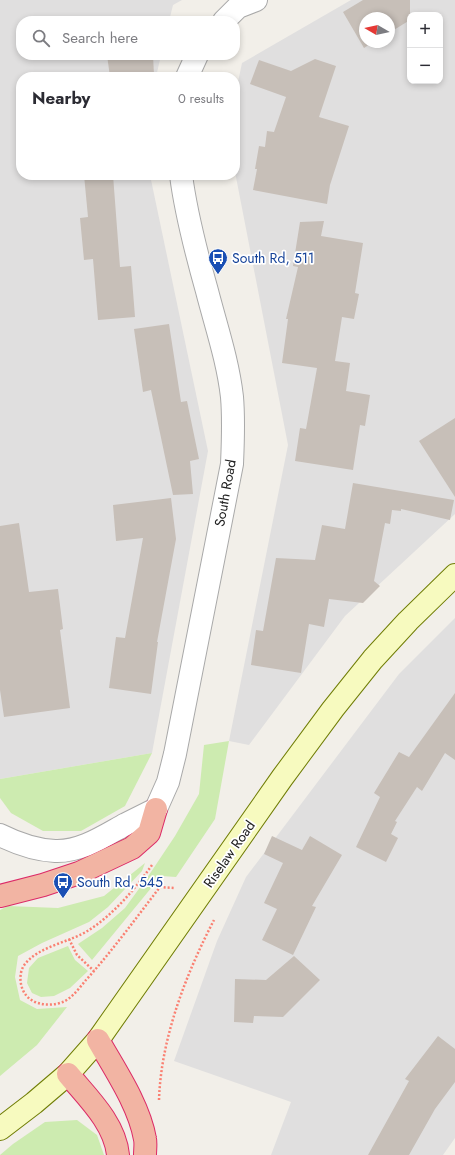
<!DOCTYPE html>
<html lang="en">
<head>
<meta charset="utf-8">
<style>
  :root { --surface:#fff; --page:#f7f7f7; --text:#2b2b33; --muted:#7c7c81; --line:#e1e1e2 }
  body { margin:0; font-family:Jost,sans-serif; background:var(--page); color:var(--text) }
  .controls { position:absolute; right:12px; top:12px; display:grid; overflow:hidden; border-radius:8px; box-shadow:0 2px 6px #0003 }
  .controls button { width:36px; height:36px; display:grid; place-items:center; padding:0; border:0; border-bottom:1px solid var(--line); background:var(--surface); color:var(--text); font:20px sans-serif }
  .compass { position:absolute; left:359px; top:12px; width:36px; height:36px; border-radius:50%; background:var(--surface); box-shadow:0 2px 6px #0003; rotate:279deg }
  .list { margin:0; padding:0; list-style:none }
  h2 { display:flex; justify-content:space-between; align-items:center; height:52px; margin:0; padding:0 16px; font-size:17px }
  h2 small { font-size:13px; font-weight:400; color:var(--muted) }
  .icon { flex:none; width:22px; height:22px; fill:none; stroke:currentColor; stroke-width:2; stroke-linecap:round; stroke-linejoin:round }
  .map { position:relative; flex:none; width:455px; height:1155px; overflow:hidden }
  .search { position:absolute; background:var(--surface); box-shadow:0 2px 6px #0003; left:16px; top:16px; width:224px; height:44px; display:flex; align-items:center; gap:10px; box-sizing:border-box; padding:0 14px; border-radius:16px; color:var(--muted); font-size:15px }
  .panel { position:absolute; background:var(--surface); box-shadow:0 2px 6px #0003; left:16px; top:72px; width:224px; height:108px; border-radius:16px }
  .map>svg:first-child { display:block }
</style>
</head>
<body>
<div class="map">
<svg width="455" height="1155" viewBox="0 0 455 1155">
  <rect width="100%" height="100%" fill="#f2efe9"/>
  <!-- residential -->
  <g fill="#e0dfdf" fill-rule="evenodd">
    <path d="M 0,0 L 182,0 L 173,5 L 169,21 L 21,21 L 21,55 L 161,55 L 156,77 L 21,77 L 21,175 L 150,175 L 208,451 L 152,753 L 0,779 Z"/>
    <path d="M 351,0 L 455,0 L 455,514 L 345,616 L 249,745 L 229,741 L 288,445 L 235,172 L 235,96 L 242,63 ZM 410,15 L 440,15 L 440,81 L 410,81 ZM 365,18 L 389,18 L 389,42 L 365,42 Z"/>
    <path d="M 455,618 L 455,1138 L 443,1155 L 271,1155 L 291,1102 L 174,1061 L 217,941 L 246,877 L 399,674 Z"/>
  </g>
  <!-- grass -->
  <g fill="#cdebb0">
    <path d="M 229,741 L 215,819 L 176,877 L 161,876 L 92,960 L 78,944 L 102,928 L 125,908 L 149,875 L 175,836 L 199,794 L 204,745 Z"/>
    <path d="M 152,753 L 125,806 L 81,831 L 43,831 L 11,813 L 0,798 L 0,779 Z"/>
    <path d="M 145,863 L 142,871 L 108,907 L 89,922 L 42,943 L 18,956 L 15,977 L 20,1000 L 37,1009 L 67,1007 L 37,1045 L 0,1076 L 0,910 L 8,906 L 58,908 L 104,896 Z"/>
    <path d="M 68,946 L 75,960 L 88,971 L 70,988 L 54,996 L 41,997 L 32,993 L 27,983 L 29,968 L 38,958 Z"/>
    <path d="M 77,1120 L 97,1135 L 104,1155 L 0,1155 L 13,1144 L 45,1122 Z"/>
  </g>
  <!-- building -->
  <g fill="#c7bfb8">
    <path d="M 363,0 L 410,0 L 410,20 L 389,33 L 389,18 L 365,18 L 365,42 L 373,42 L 364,48 L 343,12 Z"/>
    <path d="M 107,55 L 153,55 L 154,75 L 110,77 Z"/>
    <path d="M 315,59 L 336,66 L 319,117 L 349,126 L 330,185 L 327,204 L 253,190 L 257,169 L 255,169 L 259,146 L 265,147 L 267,131 L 274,132 L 286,97 L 250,84 L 259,60 L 291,71 Z"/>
    <path d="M 84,175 L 113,175 L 120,267 L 131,266 L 135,317 L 98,320 L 93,259 L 84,260 L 80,218 L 88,217 Z"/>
    <path d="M 324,221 L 321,236 L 363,243 L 355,293 L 359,294 L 354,319 L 342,317 L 335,361 L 350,363 L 346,391 L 370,395 L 365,426 L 360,425 L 353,470 L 295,461 L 300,428 L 306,429 L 317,368 L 282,363 L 288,319 L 286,319 L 298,267 L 293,266 L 300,222 Z"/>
    <path d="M 169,324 L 181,402 L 187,401 L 199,459 L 190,461 L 193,494 L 173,495 L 151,390 L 143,392 L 134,329 Z"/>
    <path d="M 455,418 L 455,497 L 419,441 Z"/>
    <path d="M 353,483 L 454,500 L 450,520 L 401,509 L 401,511 L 392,510 L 390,524 L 385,523 L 374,581 L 380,586 L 363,603 L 329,599 L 324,627 L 309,624 L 301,673 L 251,665 L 256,630 L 263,631 L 276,558 L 315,560 L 322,525 L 345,529 Z"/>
    <path d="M 171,498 L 176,539 L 157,642 L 158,642 L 151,694 L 109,688 L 116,637 L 125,638 L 143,538 L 116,541 L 113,505 Z"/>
    <path d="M 19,523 L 29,592 L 58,589 L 63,629 L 60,630 L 70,708 L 4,717 L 0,690 L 0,526 Z"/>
    <path d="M 455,693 L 455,760 L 445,753 L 422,791 L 417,787 L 395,821 L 397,822 L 391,834 L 398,838 L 386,862 L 356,847 L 380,797 L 374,793 L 399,752 L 409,757 Z"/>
    <path d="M 272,836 L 302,850 L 310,836 L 342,855 L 312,906 L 316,907 L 293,955 L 262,940 L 277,909 L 264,903 L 283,863 L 264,854 Z"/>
    <path d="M 294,956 L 320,980 L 283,1017 L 254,1016 L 253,1023 L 234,1022 L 235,979 L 266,980 Z"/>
    <path d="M 438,1036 L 455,1049 L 455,1082 L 435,1109 L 409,1155 L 368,1155 L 409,1081 L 405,1079 Z"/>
  </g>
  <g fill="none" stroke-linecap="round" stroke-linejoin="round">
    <defs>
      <path id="minor" d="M 0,835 C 18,844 36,850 55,851 C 81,852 104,836 126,824 C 136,819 146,814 156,809"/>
      <g id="tertiary">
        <path d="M 224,21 L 238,7 L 256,0"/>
        <path d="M 187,77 L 197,55"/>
        <path d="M 156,809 L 168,782 L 175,754 L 232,464 C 233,441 234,420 232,397 C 228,361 216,326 207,291 C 196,252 186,214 181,175"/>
      </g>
      <path id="secondary" d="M 0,1129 L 34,1103 L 68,1074 L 98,1040 L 282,778 L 333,709 L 373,659 L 408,621 L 455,575"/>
      <g id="trunk">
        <path d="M 0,896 L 43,885 L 79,873 L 132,848 L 149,833 L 156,809"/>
        <path d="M 98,1040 C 115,1070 139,1105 145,1139 C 146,1144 145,1150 145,1155"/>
        <path d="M 68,1074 C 87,1097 115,1123 118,1155"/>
      </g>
    </defs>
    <!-- minor casing -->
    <use href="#minor" stroke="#a9a9a9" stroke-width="24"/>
    <!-- tertiary casing -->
    <use href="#tertiary" stroke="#a9a9a9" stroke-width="24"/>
    <!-- secondary casing -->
    <use href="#secondary" stroke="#707d05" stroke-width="24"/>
    <!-- trunk casing -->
    <use href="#trunk" stroke="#dc2a67" stroke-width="24"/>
    <!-- path -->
    <g stroke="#fa8072" stroke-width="2.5" stroke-dasharray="2 2" stroke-linecap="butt">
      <path d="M 152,865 C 135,889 114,914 89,930 C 71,942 39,946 25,964 C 17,974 20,992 30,999 C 39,1006 55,1006 65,1001 C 74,996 80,987 86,980 C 113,950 136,918 160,887 L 174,888"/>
      <path d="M 69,939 L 77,955 L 94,971"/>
      <path d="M 159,1100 C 161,1038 186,974 214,920"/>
    </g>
    <!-- minor -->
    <use href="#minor" stroke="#fff" stroke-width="22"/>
    <!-- tertiary -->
    <use href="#tertiary" stroke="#fff" stroke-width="22"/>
    <!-- secondary -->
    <use href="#secondary" stroke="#f7fabf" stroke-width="22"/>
    <!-- trunk -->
    <use href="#trunk" stroke="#f2b4a3" stroke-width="22"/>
  </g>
  <!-- icons -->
  <defs>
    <symbol id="bus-pin" viewBox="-11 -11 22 30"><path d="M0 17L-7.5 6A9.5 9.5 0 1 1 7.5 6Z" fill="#1a4fb4" stroke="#fff"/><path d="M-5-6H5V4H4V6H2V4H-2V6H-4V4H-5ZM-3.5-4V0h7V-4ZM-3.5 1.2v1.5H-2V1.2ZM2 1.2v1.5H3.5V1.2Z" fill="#fff"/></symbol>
  </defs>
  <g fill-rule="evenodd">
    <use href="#bus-pin" x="207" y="247" width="22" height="30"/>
    <use href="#bus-pin" x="52" y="871" width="22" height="30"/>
  </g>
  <g text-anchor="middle" stroke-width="3.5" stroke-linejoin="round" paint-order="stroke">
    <!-- transit labels -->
    <g font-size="14" fill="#164399" stroke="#fff" text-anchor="start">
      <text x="232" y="263">South Rd, 511</text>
      <text x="77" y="887">South Rd, 545</text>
    </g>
    <!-- street labels -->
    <g font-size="14" fill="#222" stroke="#fff">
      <text transform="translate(225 493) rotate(-80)" y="5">South Road</text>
      <text transform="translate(229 854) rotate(-55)" y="5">Riselaw Road</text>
    </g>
  </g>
</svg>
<div class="controls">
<button>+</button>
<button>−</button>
</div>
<svg class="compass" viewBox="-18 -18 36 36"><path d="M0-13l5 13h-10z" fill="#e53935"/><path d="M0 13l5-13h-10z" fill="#7c7c81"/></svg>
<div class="search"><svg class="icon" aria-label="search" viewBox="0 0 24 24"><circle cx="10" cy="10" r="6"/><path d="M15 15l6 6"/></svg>Search here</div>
<section class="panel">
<h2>Nearby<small>0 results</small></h2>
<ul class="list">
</ul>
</section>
</div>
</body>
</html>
